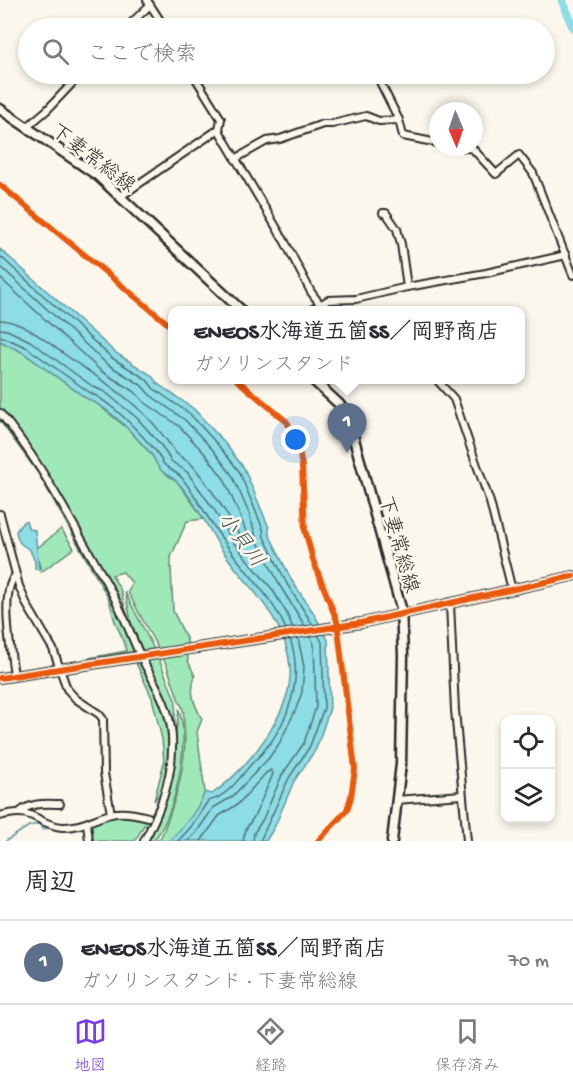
<!DOCTYPE html>
<html lang="ja">
<head>
<meta charset="utf-8">
<style>
  :root { --surface:#fff; --page:#f2f2f3; --text:#2b2b33; --muted:#7c7c81; --line:#e1e1e2; --accent:#7c3aed }
  body { margin:0; font-family:"Gochi Hand","Klee One",sans-serif; background:var(--page); color:var(--text) }
  .controls { position:absolute; right:18px; bottom:18px; display:grid; overflow:hidden; border-radius:12px; box-shadow:0 3px 9px #0003 }
  .controls button { width:54px; height:54px; display:grid; place-items:center; padding:0; border:0; border-bottom:2px solid var(--line); background:var(--surface); color:var(--text); font:30px sans-serif }
  .compass { position:absolute; left:429px; top:102px; width:54px; height:54px; border-radius:50%; background:var(--surface); box-shadow:0 3px 9px #0003; rotate:178deg }
  .you { position:absolute; left:296px; top:440px; width:21px; height:21px; margin:-15px; border:4px solid #fff; border-radius:50%; background:#1a73e8; box-shadow:0 0 0 9px #1a73e833 }
  .badge { display:grid; place-items:center; width:39px; height:39px; border-radius:50%; background:var(--accent); color:#fff; font-size:20px; font-weight:700 }
  .pin { position:absolute; translate:-50% -50px; filter:drop-shadow(0 2px 3px #0008) }
  .pin::after { content:''; position:absolute; top:32px; width:21px; height:18px; background:inherit; clip-path:polygon(0 0,100% 0,50% 100%) }
  .popup { position:absolute; left:168px; top:306px; width:357px; height:78px; box-sizing:border-box; display:grid; place-content:center; border-radius:12px; background:var(--surface); filter:drop-shadow(0 2px 4px #0005); font-size:20px; white-space:nowrap; color:var(--muted) }
  .popup b { font-size:22px; color:var(--text) }
  .popup::after { content:''; position:absolute; left:50%; top:100%; margin-left:-12px; border:12px solid transparent; border-top-color:var(--surface) }
  .list { margin:0; padding:0; list-style:none }
  h2 { display:flex; justify-content:space-between; align-items:center; height:78px; margin:0; padding:0 24px; font-size:26px }
  h2 small { font-size:20px; font-weight:400; color:var(--muted) }
  .list li { display:grid; grid-template-columns:39px 1fr auto; gap:18px; align-items:center; box-sizing:border-box; height:84px; padding:0 24px; border-top:2px solid var(--line) }
  .list b { display:block; font-size:22px; white-space:nowrap }
  .list p { margin:0; font-size:20px; white-space:nowrap; color:var(--muted) }
  .list em { font-size:20px; font-style:normal; color:var(--muted) }
  .icon { flex:none; width:33px; height:33px; fill:none; stroke:currentColor; stroke-width:2; stroke-linecap:round; stroke-linejoin:round }
  .map { position:relative; flex:none; width:573px; height:841px; overflow:hidden }
  .search { position:absolute; background:var(--surface); box-shadow:0 3px 9px #0003; left:18px; right:18px; top:18px; height:66px; display:flex; align-items:center; gap:15px; box-sizing:border-box; padding:0 21px; border-radius:33px; color:var(--muted); font-size:22px }
  .sheet { height:162px; background:var(--surface) }
  nav { display:flex; justify-content:space-around; align-items:center; box-sizing:border-box; height:84px; border-top:2px solid var(--line); background:var(--surface); font-size:16px; color:var(--muted) }
  nav a { display:grid; justify-items:center; gap:3px }
  nav .on { color:var(--accent) }
  .map>svg:first-child { display:block }
</style>
</head>
<body>
<div class="map">
<svg width="573" height="841" viewBox="0 0 573 841">
  <rect width="100%" height="100%" fill="#fbf7ec"/>
  <filter id="ink" filterUnits="userSpaceOnUse"><feTurbulence type="fractalNoise" baseFrequency=".0167" numOctaves="2"/><feDisplacementMap in="SourceGraphic" scale="12" xChannelSelector="R" yChannelSelector="G"/><feConvolveMatrix kernelMatrix="1 2 1 2 8 2 1 2 1" color-interpolation-filters="sRGB"/></filter>
  <g filter="url(#ink)">
    <!-- green -->
    <g fill="#9fe9b8" stroke="#658a72" stroke-width="1.5">
      <path d="M 0,341 L 22,352 L 86,398 L 96,403 L 127,428 L 151,454 L 161,470 L 176,480 L 204,519 L 187,521 L 171,557 L 171,568 L 173,611 L 187,640 L 188,661 L 195,676 C 189,693 194,704 202,719 L 197,732 L 205,792 L 201,803 L 186,825 L 169,841 L 156,841 L 161,837 L 164,830 C 177,796 188,761 184,724 C 184,715 184,708 179,701 L 167,666 L 128,592 L 132,583 L 123,572 L 112,575 L 121,591 L 128,620 L 54,487 L 0,411 Z"/>
      <path d="M 0,415 L 40,471 L 114,603 L 118,617 L 124,620 L 137,651 L 89,658 L 126,651 C 125,641 120,633 116,624 C 112,615 112,605 107,596 L 38,473 L 0,421 Z"/>
      <path d="M 61,529 L 74,548 L 41,572 L 36,549 Z"/>
      <path d="M 125,592 L 154,649 L 142,650 L 131,622 Z"/>
      <path d="M 159,659 L 176,702 L 174,731 L 161,689 L 146,660 Z"/>
      <path d="M 141,662 L 166,714 L 169,731 L 170,761 L 166,785 L 154,801 L 164,762 L 162,739 L 152,698 L 136,663 Z"/>
      <path d="M 179,710 C 191,739 175,819 153,841 L 146,841 L 158,818 L 176,732 Z"/>
      <path d="M 164,791 L 149,827 L 144,825 L 135,841 L 91,841 L 89,825 C 105,819 131,810 147,821 Z"/>
    </g>
    <!-- water -->
    <g fill="#8cdde6" stroke="#65969b" stroke-width="1.5">
      <path d="M 0,249 L 116,353 L 151,375 L 158,384 L 194,409 L 223,441 L 244,468 L 269,528 L 269,534 L 292,581 L 313,612 L 328,640 L 330,708 L 316,749 L 294,781 L 275,826 L 266,841 L 169,841 C 184,826 197,812 205,792 L 212,794 C 246,771 294,711 290,667 C 286,616 246,587 220,547 C 208,528 192,495 175,480 C 170,476 164,474 160,469 C 156,465 155,458 151,454 C 133,433 111,409 86,398 L 22,352 L 0,341 Z"/>
      <path d="M 24,521 L 26,521 L 29,529 L 35,530 L 39,570 L 35,569 L 35,562 L 30,550 C 20,544 18,543 16,531 Z"/>
    </g>
    <g fill="none" stroke-linecap="round" stroke-linejoin="round">
      <!-- shore -->
      <g stroke="#527276" stroke-width="1.5">
        <path d="M 0,256 L 112,358 L 146,379 L 154,389 L 190,414 L 218,445 L 239,471 L 263,529 L 264,537 L 287,584 L 313,625"/>
        <path d="M 0,266 L 107,364 L 141,385 L 150,395 L 185,420 L 213,450 L 232,475 L 249,513 L 257,540 L 280,586 L 305,626"/>
        <path d="M 0,278 L 101,371 L 135,392 L 144,402 L 179,426 L 206,455 L 224,479 L 240,516 L 247,534 L 246,538 L 243,539 L 240,536 C 226,512 211,488 194,467 C 189,461 181,458 176,453 C 165,438 155,423 141,411 C 118,389 90,373 64,354 C 46,341 23,321 0,320"/>
        <path d="M 0,329 L 7,330 L 30,341 L 92,386 L 105,392 L 137,418 L 161,445 L 171,461 L 187,472 L 215,511 L 232,541 L 272,589 L 286,612 L 293,628"/>
        <path d="M 0,336 L 26,347 L 89,392 C 115,405 135,428 154,449 C 158,453 160,459 164,464 C 169,470 177,472 182,478 C 199,500 211,525 228,547 C 248,575 272,597 286,629"/>
        <path d="M 178,841 L 190,828 L 208,801 C 227,798 241,776 253,762 C 256,759 260,756 263,752 C 289,722 304,678 290,639"/>
        <path d="M 188,841 L 196,833 L 213,808 L 232,797 L 268,759 L 279,744 L 296,709 L 302,692 L 304,667 L 298,638"/>
        <path d="M 201,841 L 219,816 L 238,804 L 266,773 L 271,770 L 273,774 L 255,815 L 246,829 L 243,841"/>
        <path d="M 253,841 L 254,833 L 263,819 L 282,775 L 304,743 L 316,707 L 314,644 L 310,636"/>
        <path d="M 260,841 L 289,778 L 310,746 L 324,708 L 322,642 L 318,635"/>
      </g>
      <!-- stream -->
      <path stroke="#65969b" stroke-width="1.5" d="M 6,841 L 29,826 L 39,824 L 44,830 L 50,826"/>
      <!-- river -->
      <path stroke="#8cdde6" stroke-width="9" d="M 562,0 L 573,27"/>
      <defs>
        <g id="minor">
          <path d="M 147,0 L 165,28"/>
          <path d="M 126,28 L 150,5"/>
          <path d="M 193,74 L 221,119 L 219,129 L 221,134 L 285,242 L 311,292 L 320,304 L 332,310"/>
          <path d="M 380,82 L 399,120"/>
          <path d="M 27,127 L 47,110 L 81,74"/>
          <path d="M 463,147 L 473,149 L 496,174 L 519,155 L 533,173 L 573,275"/>
          <path d="M 235,159 L 267,141 L 280,139 L 323,124 L 332,124 L 366,116 L 379,121 L 399,120 L 403,136 L 438,143"/>
          <path d="M 121,196 L 219,129"/>
          <path d="M 383,213 L 386,213 L 397,229 L 401,244 L 407,287"/>
          <path d="M 311,310 L 328,300 L 356,299 L 407,287 L 486,273 L 566,255"/>
          <path d="M 437,380 L 454,399 L 469,443 L 490,502 L 512,590"/>
          <path d="M 0,413 C 30,449 54,490 77,531 C 90,555 105,578 117,603 C 127,622 133,642 143,661 C 156,686 170,707 172,737 C 174,774 162,808 144,841"/>
          <path d="M 0,514 L 19,586 L 27,605 L 53,649 L 67,689 L 76,699 L 99,714 L 103,719 L 104,773 L 111,814"/>
          <path d="M 450,604 L 455,710 L 467,841"/>
          <path d="M 14,675 C 11,652 0,592 15,576"/>
          <path d="M 396,800 L 462,795"/>
          <path d="M 20,812 C 31,802 46,804 60,804"/>
          <path d="M 0,816 C 36,806 34,824 62,827 C 80,828 94,818 111,814 C 122,811 137,814 148,817"/>
          <path d="M 87,823 L 89,841"/>
        </g>
        <path id="tertiary" d="M 0,678 L 361,623 L 573,576"/>
        <g id="secondary">
          <path d="M 0,109 L 98,176 L 241,310"/>
          <path d="M 313,380 L 339,404 L 347,414 L 401,608 L 403,655 L 401,764 L 392,841"/>
        </g>
      </defs>
      <!-- minor casing -->
      <use href="#minor" stroke="#2b2b2b" stroke-width="10"/>
      <!-- tertiary casing -->
      <use href="#tertiary" stroke="#2b2b2b" stroke-width="12"/>
      <!-- secondary casing -->
      <use href="#secondary" stroke="#2b2b2b" stroke-width="13"/>
      <!-- minor -->
      <use href="#minor" stroke="#fbf7ec" stroke-width="6"/>
      <!-- tertiary -->
      <use href="#tertiary" stroke="#fbf7ec" stroke-width="8"/>
      <!-- secondary -->
      <use href="#secondary" stroke="#fbf7ec" stroke-width="8"/>
      <defs>
        <g id="cycleway">
          <path d="M 0,185 L 173,328"/>
          <path d="M 237,380 L 287,422 L 297,440 L 302,466 L 305,530 L 313,560 L 337,621 L 355,769 L 351,797 L 347,810 L 318,841"/>
          <path d="M 0,678 L 361,623 L 573,576"/>
        </g>
      </defs>
      <!-- cycleway casing -->
      <use href="#cycleway" stroke="#fbf7ec" stroke-width="10"/>
      <!-- cycleway -->
      <use href="#cycleway" stroke="#e8590c" stroke-width="6"/>
    </g>
  </g>
  <g text-anchor="middle" stroke-width="5" stroke-linejoin="round" paint-order="stroke">
    <!-- street labels -->
    <g font-size="20" fill="#2b2b2b" stroke="#fbf7ec">
      <text transform="translate(94 157) rotate(37)" y="7">下妻常総線</text>
      <text transform="translate(400 544) rotate(74)" y="7">下妻常総線</text>
    </g>
    <!-- water labels -->
    <g font-size="21" font-style="italic" fill="#43585a" stroke="#fbf7ec">
      <text transform="translate(242 539) rotate(53)" y="7">小貝川</text>
    </g>
  </g>
</svg>
<div class="controls">
<button><svg class="icon" aria-label="locate" viewBox="0 0 24 24"><circle cx="12" cy="12" r="6"/><path d="M12 2v4M12 18v4M2 12h4M18 12h4"/></svg></button>
<button><svg class="icon" aria-label="layers" viewBox="0 0 24 24"><path d="M12 4l9 5-9 5-9-5zM3 14l9 5 9-5"/></svg></button>
</div>
<svg class="compass" viewBox="-18 -18 36 36"><path d="M0-13l5 13h-10z" fill="#e53935"/><path d="M0 13l5-13h-10z" fill="#7c7c81"/></svg>
<div class="you"></div>
<div class="pin badge" style="left:347px;top:453px;background:#5c6f8a">1</div>
<div class="popup"><b>ENEOS水海道五箇SS／岡野商店</b>ガソリンスタンド</div>
<div class="search"><svg class="icon" aria-label="search" viewBox="0 0 24 24"><circle cx="10" cy="10" r="6"/><path d="M15 15l6 6"/></svg>ここで検索</div>
</div>
<section class="sheet">
<h2>周辺<small></small></h2>
<ul class="list">
<li><span class="badge" style="background:#5c6f8a">1</span><div><b>ENEOS水海道五箇SS／岡野商店</b><p>ガソリンスタンド · 下妻常総線</p></div><em>70 m</em></li>
</ul>
</section>
<nav>
<a class="on"><svg class="icon" aria-label="map" viewBox="0 0 24 24"><path d="M3 6l6-2 6 2 6-2v14l-6 2-6-2-6 2zM9 4v14M15 6v14"/></svg>地図</a>
<a><svg class="icon" aria-label="directions" viewBox="0 0 24 24"><path d="M12 3l9 9-9 9-9-9zM9 14v-3h6M13 9l2 2-2 2"/></svg>経路</a>
<a><svg class="icon" aria-label="saved" viewBox="0 0 24 24"><path d="M7 4h10v16l-5-4-5 4z"/></svg>保存済み</a>
</nav>
</body>
</html>
